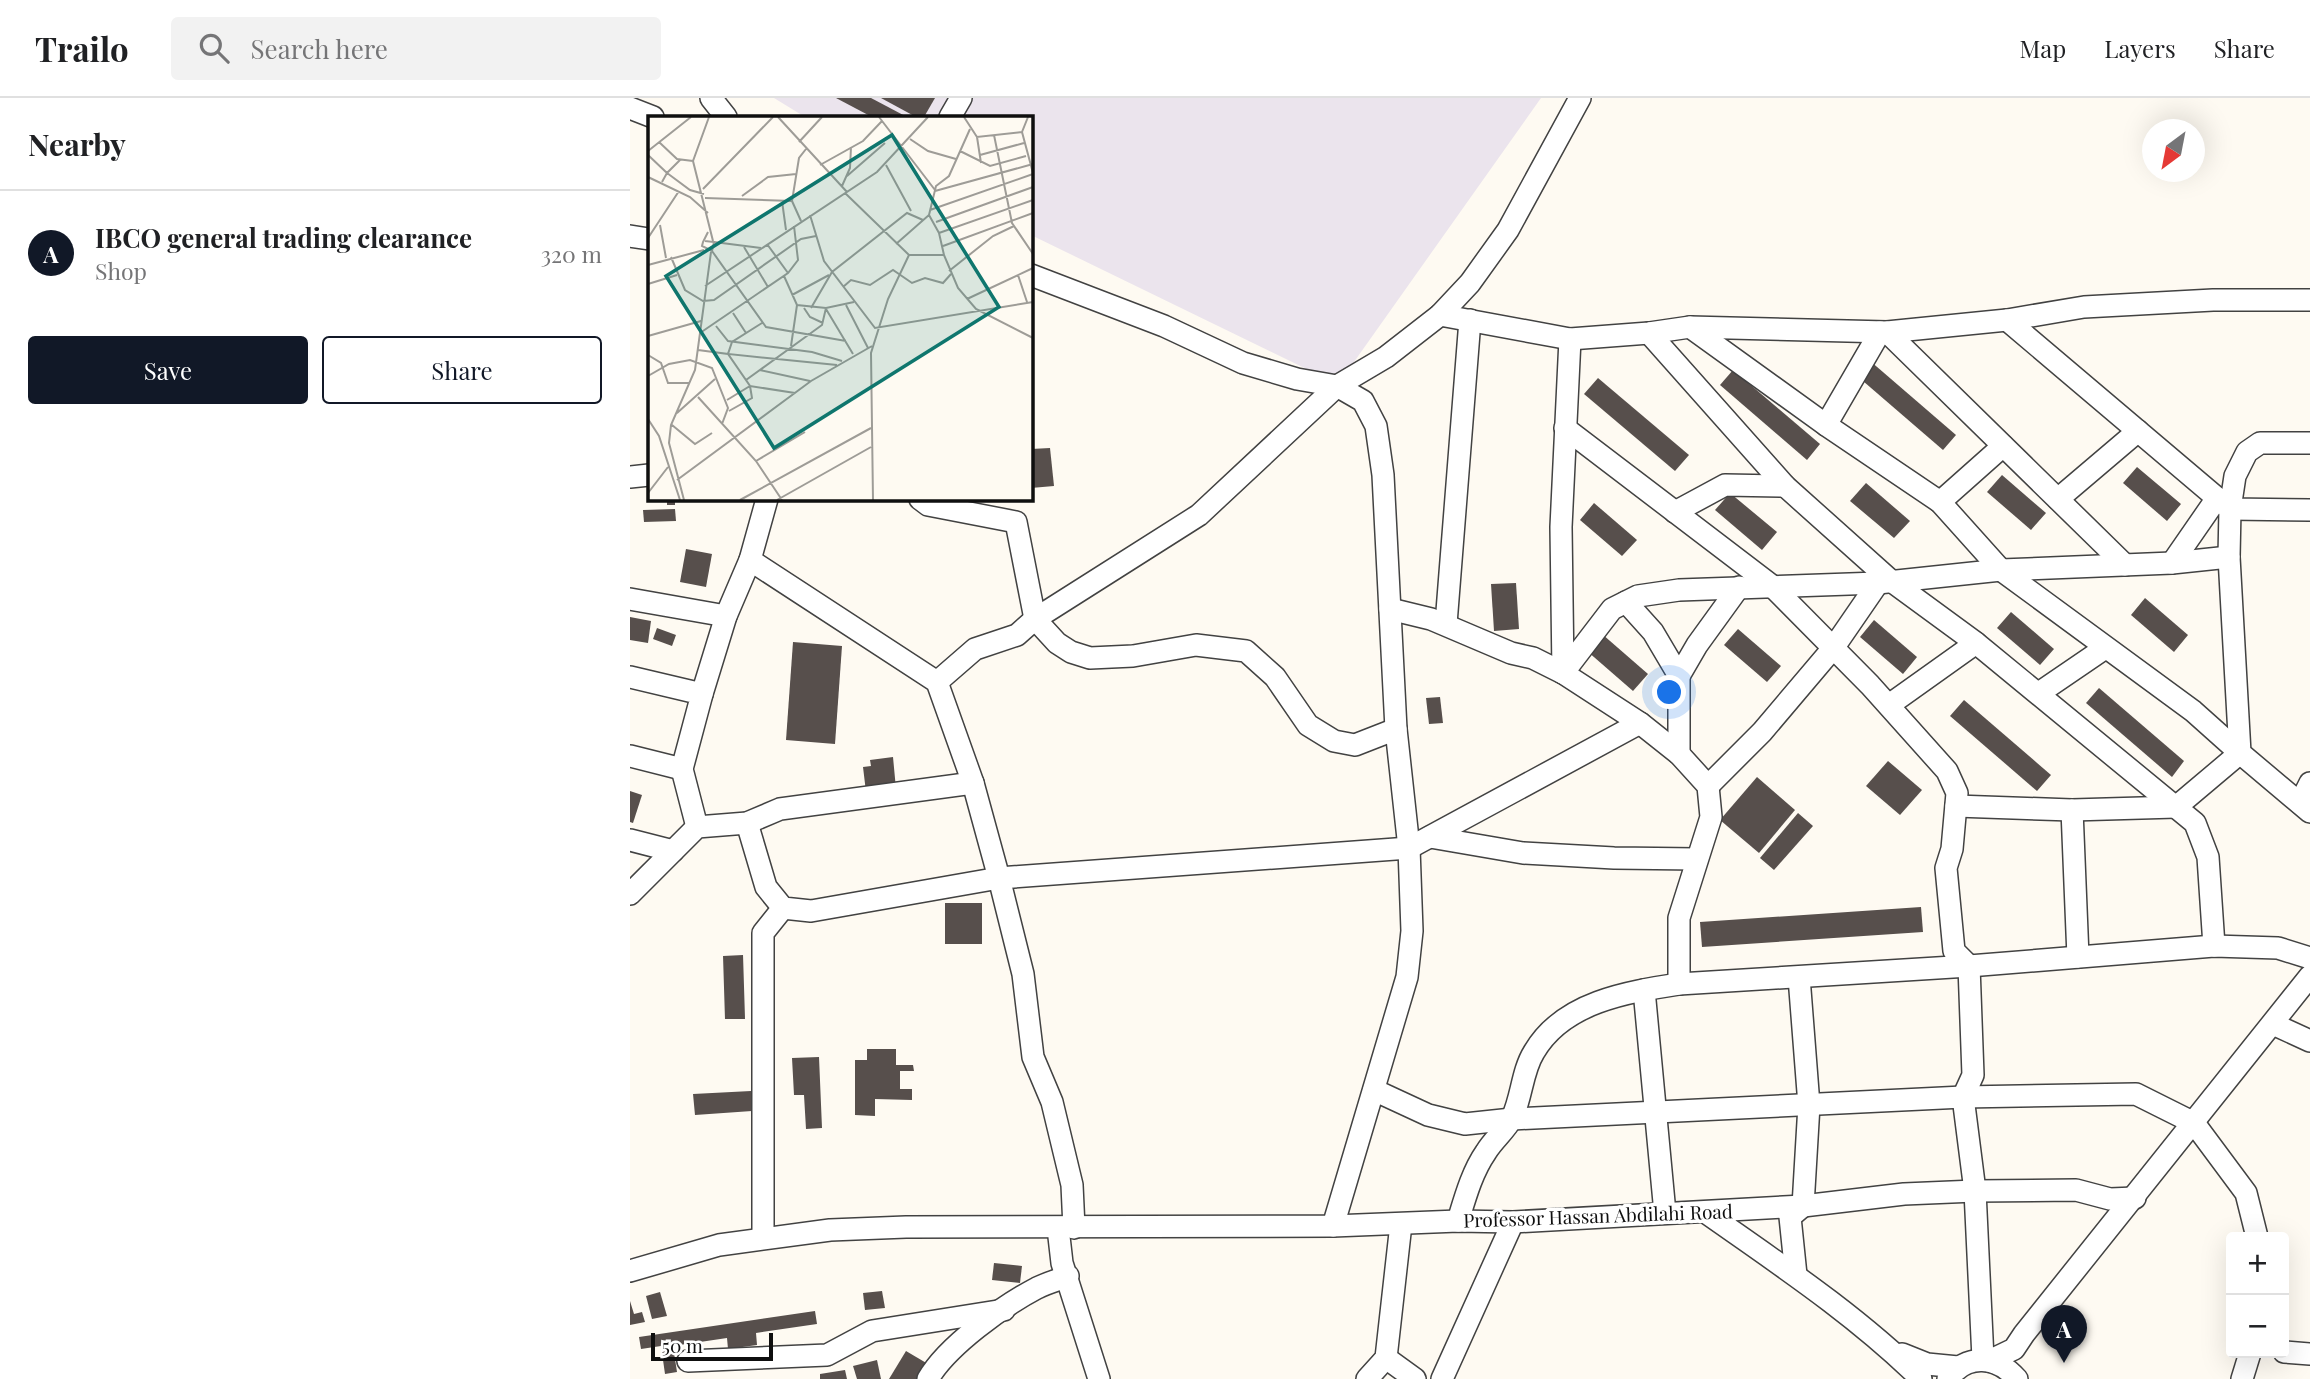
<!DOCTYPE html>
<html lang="en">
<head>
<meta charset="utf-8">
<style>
  :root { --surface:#fff; --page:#f2f2f2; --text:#202124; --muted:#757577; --line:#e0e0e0; --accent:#111827 }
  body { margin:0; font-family:"Playfair Display",serif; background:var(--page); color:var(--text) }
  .controls { position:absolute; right:21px; bottom:21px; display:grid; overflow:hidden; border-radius:7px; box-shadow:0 7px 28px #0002 }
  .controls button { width:63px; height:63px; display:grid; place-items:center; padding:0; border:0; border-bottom:2px solid var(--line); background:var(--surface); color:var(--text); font:35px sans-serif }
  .compass { position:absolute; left:1512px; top:21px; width:63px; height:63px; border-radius:50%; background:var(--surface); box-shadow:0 7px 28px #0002; rotate:212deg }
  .scale { position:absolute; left:21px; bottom:18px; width:122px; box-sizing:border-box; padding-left:7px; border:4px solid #0f0f0f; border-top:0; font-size:19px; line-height:24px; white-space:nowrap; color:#0f0f0f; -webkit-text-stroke:5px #fff; paint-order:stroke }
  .you { position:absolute; left:1040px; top:595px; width:24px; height:24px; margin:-18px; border:5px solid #fff; border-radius:50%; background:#1a73e8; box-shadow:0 0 0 10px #1a73e833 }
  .badge { display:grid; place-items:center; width:46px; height:46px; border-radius:50%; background:var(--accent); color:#fff; font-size:23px; font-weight:700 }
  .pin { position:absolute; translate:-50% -58px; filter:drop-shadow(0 2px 4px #0008) }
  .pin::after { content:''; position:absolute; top:37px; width:24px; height:21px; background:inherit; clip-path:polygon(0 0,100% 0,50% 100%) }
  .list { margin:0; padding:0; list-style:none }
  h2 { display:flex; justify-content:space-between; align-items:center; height:91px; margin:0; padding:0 28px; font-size:30px }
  h2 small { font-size:23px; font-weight:400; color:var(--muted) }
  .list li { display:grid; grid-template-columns:46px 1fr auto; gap:21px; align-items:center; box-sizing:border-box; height:126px; padding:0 28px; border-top:2px solid var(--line) }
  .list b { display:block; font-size:26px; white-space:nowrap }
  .list p { margin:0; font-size:23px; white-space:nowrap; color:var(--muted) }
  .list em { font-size:23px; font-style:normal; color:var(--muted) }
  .actions { display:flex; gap:14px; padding:21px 28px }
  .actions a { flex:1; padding:16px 0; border:2px solid var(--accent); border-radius:7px; text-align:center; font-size:24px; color:var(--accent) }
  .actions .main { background:var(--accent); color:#fff }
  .icon { flex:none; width:38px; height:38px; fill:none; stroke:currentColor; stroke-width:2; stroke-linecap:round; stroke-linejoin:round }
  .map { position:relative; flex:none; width:1680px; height:1281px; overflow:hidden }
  header { display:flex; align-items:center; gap:42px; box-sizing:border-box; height:98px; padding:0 35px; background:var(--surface); border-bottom:2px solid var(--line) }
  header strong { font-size:33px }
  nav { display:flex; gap:38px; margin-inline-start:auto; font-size:24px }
  .search { width:490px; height:63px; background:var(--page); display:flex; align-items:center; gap:18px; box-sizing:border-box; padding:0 24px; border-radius:7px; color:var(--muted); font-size:26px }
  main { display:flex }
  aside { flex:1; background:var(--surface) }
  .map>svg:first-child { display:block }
</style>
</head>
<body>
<header>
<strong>Trailo</strong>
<div class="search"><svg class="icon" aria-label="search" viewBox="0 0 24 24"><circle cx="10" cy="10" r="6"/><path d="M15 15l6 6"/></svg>Search here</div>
<nav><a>Map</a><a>Layers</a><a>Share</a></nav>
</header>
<main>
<aside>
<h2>Nearby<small></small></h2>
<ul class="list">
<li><span class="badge">A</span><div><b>IBCO general trading clearance</b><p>Shop</p></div><em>320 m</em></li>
</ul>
<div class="actions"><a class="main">Save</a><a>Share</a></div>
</aside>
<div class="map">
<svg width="1680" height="1281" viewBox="0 0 1680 1281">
  <rect width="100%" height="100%" fill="#fefaf2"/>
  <!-- industrial -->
  <path fill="#ebe4ed" d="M 144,0 L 911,0 L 719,271 L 693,279 L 401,137 L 401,19 L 175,19 Z"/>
  <!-- building -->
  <g fill="#574f4c">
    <path d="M 206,0 L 241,0 L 277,19 L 242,19 Z"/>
    <path d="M 251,0 L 305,0 L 294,19 L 286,19 Z"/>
    <path d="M 1239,262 L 1326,337 L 1313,352 L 1226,277 Z"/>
    <path d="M 1103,272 L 1190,346 L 1177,362 L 1090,287 Z"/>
    <path d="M 968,280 L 1059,357 L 1045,373 L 954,296 Z"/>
    <path d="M 420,350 L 424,388 L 401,390 L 401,351 Z"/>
    <path d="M 1507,369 L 1551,406 L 1537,423 L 1493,385 Z"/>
    <path d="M 1372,377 L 1416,415 L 1401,432 L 1357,394 Z"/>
    <path d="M 1236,385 L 1280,423 L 1264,440 L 1220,403 Z"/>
    <path d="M 1100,395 L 1147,434 L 1132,452 L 1085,412 Z"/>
    <rect x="37" y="401" width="8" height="6"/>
    <path d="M 964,405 L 1007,442 L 992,458 L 950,422 Z"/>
    <path d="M 45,411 L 46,423 L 14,424 L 13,412 Z"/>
    <path d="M 56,451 L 82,456 L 76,489 L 50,484 Z"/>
    <path d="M 886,485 L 889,531 L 864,533 L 861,486 Z"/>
    <path d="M 1515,500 L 1558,537 L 1544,554 L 1501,517 Z"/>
    <path d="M 1381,514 L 1424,551 L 1410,567 L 1367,530 Z"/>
    <path d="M 0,519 L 21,523 L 18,545 L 0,542 Z"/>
    <path d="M 1244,522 L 1287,559 L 1273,576 L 1230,539 Z"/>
    <path d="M 27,530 L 46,537 L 42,548 L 23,541 Z"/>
    <path d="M 1108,531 L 1151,568 L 1137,584 L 1094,547 Z"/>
    <path d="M 972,536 L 1018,576 L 1003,593 L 957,553 Z"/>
    <path d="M 163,544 L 212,548 L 205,646 L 156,642 Z"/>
    <path d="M 1469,590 L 1554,663 L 1542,679 L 1456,605 Z"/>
    <path d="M 810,599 L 813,625 L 799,626 L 796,600 Z"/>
    <path d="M 1334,602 L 1421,677 L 1407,693 L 1320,618 Z"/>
    <path d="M 263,659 L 266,691 L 236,694 L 233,669 L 241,668 L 240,662 Z"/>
    <path d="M 1258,663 L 1292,692 L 1270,717 L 1236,688 Z"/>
    <path d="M 1127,679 L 1165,712 L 1129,755 L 1090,722 Z"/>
    <path d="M 0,693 L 12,697 L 3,725 L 0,724 Z"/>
    <path d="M 1168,715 L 1183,728 L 1144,772 L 1130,760 Z"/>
    <rect x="315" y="805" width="37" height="41"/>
    <path d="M 1291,809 L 1293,834 L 1072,849 L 1070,824 Z"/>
    <path d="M 113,857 L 115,921 L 95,921 L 93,858 Z"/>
    <path d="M 237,951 L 266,951 L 266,967 L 283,967 L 284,973 L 270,973 L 270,991 L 282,991 L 282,1002 L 245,1001 L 245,1018 L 225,1017 L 225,962 L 237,962 Z"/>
    <path d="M 189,959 L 192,1030 L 176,1031 L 174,997 L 164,997 L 162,960 Z"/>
    <path d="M 121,993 L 122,1013 L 65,1017 L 63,996 Z"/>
    <path d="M 364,1165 L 392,1168 L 390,1185 L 362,1182 Z"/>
    <path d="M 252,1193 L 255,1210 L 235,1212 L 233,1195 Z"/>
    <path d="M 30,1194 L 37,1218 L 22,1221 L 16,1198 Z"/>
    <path d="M 0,1203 L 4,1216 L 12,1214 L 15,1224 L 0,1227 Z"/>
    <path d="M 185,1213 L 187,1226 L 126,1235 L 127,1247 L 98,1251 L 97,1240 L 43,1248 L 47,1274 L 35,1276 L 31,1248 L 11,1251 L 9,1239 Z"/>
    <path d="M 276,1253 L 298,1266 L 289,1281 L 259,1281 Z"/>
    <path d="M 247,1262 L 251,1281 L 227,1281 L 223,1268 Z"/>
    <path d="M 215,1272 L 217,1281 L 190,1281 L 190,1276 Z"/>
  </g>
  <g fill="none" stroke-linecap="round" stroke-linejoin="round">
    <defs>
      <g id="minor">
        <path d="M 81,0 L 96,19"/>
        <path d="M 0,10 L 23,19"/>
        <path d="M 320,19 L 331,0"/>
        <path d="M 0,138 L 19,141"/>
        <path d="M 401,177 L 534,228 L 613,265 L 667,281 L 707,288 L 733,303 L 746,328 L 753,377 L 766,631 L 779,750 L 782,833 L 777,879 L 703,1128"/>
        <path d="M 810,217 L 940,241 L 1019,235 L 1060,229 L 1257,234 L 1377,222 L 1454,209 L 1583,202 L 1680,202"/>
        <path d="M 1377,222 L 1600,411 L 1680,412"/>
        <path d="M 1060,229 L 1196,327 L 1310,404 L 1371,472 L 1563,613 L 1610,655 L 1546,709 L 1442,712 L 1326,708"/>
        <path d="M 1257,234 L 1495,467"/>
        <path d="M 1019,235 L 1155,388 L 1260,482 L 1346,545 L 1565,725 L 1578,759 L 1584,848"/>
        <path d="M 1196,327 L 1250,234"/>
        <path d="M 935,330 L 1141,487 L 1240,587 L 1317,673 L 1327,695 L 1322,751 L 1316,770 L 1324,853 L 1339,868 L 1343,977 L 1333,999 L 1345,1093 L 1353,1261"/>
        <path d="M 1680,345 L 1630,345 L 1617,354 L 1605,378 L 1600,411 L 1599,459 L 1610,655 L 1680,714"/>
        <path d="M 0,379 L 19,377"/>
        <path d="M 137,401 L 120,462 L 307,584 L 343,685 L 369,780 L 393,876 L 403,959 L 422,1004 L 442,1087 L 444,1130"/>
        <path d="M 290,401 L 298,407 L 386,424 L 405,521 L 427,545 L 441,554 L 460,560 L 503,558 L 566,547 L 616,553 L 645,579 L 678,627 L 704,643 L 725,647 L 766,631"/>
        <path d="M 1428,401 L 1508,333"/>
        <path d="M 1310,404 L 1373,348"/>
        <path d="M 1045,414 L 1095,387 L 1155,388"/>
        <path d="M 1542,465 L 1587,400"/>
        <path d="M 0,501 L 96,518"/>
        <path d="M 996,504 L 1023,534 L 1049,578 L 1049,656"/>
        <path d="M 760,511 L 801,521 L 881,555 L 903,560 L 933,575 L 1010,625 L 1049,656 L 1078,688 L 1081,719 L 1049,820 L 1049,886"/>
        <path d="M 816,526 L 840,222"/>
        <path d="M 933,575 L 982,511 L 1008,498 L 1049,492 L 1248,485 L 1371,472 L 1542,465 L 1599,459"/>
        <path d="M 933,575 L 931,429 L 940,241"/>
        <path d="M 1049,578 L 1067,547 L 1109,489"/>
        <path d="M 0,579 L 72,596 L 52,671 L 67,729"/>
        <path d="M 307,584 L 345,551 L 387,537 L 405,521 L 569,417 L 707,288 L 756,259 L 810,217 L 840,185 L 878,132 L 950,0"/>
        <path d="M 1409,595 L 1475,550"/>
        <path d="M 72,596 L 96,518 L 120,462"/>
        <path d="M 1259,607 L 1346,545"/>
        <path d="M 0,658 L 52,671"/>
        <path d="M 1078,688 L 1132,634 L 1204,549 L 1248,485"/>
        <path d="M 1670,705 L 1680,685"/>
        <path d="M 1442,712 L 1448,859"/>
        <path d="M 117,725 L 136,789 L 153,810 L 181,813 L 369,780 L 779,750 L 1010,625"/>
        <path d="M 800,739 L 893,755 L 984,760 L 1067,761"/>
        <path d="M 0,742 L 43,753"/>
        <path d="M 0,796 L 67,729 L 117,725 L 150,711 L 343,685"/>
        <path d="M 1014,892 L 1035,1115"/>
        <path d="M 1643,926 L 1680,943"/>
        <path d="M 744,992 L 798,1017 L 835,1026 L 882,1021 L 1333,999 L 1506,996 L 1564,1025 L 1616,1095 L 1627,1139"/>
        <path d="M 1075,1114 C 1149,1166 1226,1217 1291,1281"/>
        <path d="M 828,1123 C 835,1100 842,1074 856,1054 C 863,1042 876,1032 882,1020 C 892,999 892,973 904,954 C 933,904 997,894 1049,886 L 1339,868 L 1584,848 L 1648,850 L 1680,860"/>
        <path d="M 428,1130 L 432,1165 L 469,1281"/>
        <path d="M 133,1140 L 133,835 L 153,810"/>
        <path d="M 0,1173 L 89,1147 L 200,1132 L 276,1129 L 703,1128 L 828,1123 L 883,1124 L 1173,1108 L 1274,1096 L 1345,1093 L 1446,1092 L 1480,1101 L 1505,1100"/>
        <path d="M 1166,1177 L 1160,1119 L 1173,1108 L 1179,1007 L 1169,879"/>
        <path d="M 1654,1254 L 1680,1256"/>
        <path d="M 1272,1256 L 1297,1266 L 1328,1269"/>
        <path d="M 756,1260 L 785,1281"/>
        <path d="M 58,1263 L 197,1257 L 242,1233 L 374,1212"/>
        <path d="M 1359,1263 L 1384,1251 L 1394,1236 L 1680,878"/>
        <path d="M 298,1281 C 317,1248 373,1208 407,1190 C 417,1185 428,1182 438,1178"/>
        <path d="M 737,1281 L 756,1260 L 771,1126"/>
        <path d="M 812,1281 L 883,1124"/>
        <path d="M 1318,1281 C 1337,1255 1367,1258 1387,1281"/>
        <path d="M 1612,1281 L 1620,1255"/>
      </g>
    </defs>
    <!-- minor casing -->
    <use href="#minor" stroke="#424242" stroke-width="24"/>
    <!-- minor -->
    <use href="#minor" stroke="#fff" stroke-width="21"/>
  </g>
  <g text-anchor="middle" stroke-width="7" stroke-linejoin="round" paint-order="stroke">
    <!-- street labels -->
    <g font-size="19" fill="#0f0f0f" stroke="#fff">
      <text transform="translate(968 1118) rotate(-2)" y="7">Professor Hassan Abdilahi Road</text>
    </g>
  </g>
  <!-- overview -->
  <g transform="translate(18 18)">
    <rect width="385" height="385" fill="#fefaf2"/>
    <path fill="none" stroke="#9e9c97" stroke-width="2" d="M 61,1 L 45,45 L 65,125M 130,1 L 199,76M 231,1 L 287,74M 316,1 L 329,21 L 374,16M 380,1 L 374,16 L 385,57M 346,19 L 364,107 L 385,138M 329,21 L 333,47M 262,23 L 280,35 L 308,43M 11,26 L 29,43 L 45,45M 151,26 L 174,1M 0,35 L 43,1M 312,35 L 342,50 L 378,40M 0,39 L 19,57 L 14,66M 332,39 L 376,27M 32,44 L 19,57 L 42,74 L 56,78M 172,49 L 215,25 L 234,5M 238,49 L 263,95M 199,60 L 237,27M 0,61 L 42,81 L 60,97M 194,70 L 202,52 L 203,31M 55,73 L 125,1M 287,75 L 385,48M 197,77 L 261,139 L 296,139 L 310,172 L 328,193 L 385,222M 94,80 L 120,61 L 148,58M 57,82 L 144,85M 134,85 L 138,114M 282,94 L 385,58M 162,99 L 176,145 L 227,212 L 385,186M 281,99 L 291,117 L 385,84M 153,105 L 144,85 L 151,42 L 158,33M 288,106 L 385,71M 12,109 L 18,142M 291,117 L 296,139M 0,122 L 31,75M 57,125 L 66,126 L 64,135 L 54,130 L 55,126 L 60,116M 66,126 L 113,132M 119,128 L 140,157M 248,128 L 281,99 L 288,70 L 301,60 L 322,13M 295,130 L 385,97M 96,131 L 120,171M 64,135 L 118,211 L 198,225M 23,141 L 37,174 L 55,185 L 66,184 L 153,123 L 168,120M 0,149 L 56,134M 301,155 L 345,120 L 366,110M 370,159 L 379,186M 136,160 L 149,189 L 178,192 L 206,186M 0,168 L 29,159M 57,170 L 229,56 L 280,1M 195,171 L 203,164 L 222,169 L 245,154 L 264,167 L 277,162 L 295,167 L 303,158M 144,179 L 181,159M 319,183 L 385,152M 198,189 L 220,232M 156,192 L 162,201 L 175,207M 163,192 L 184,156 L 259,97 L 275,104M 178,193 L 205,238M 85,197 L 98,217M 114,207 L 84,226 L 80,238 L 189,249M 68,210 L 80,225 L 164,236 L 194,245M 52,217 L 140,157 L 150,144 L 146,110M 0,220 L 53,205M 143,230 L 149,189M 50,234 L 80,238 L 102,270 L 104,282 L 81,295M 0,239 L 13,247 L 20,267 L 42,267M 112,254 L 162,265M 0,260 L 21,248 L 42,244 L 64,252 L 80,292 L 74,308M 98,264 L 174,209 L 178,192M 50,281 L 108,345 L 134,384M 79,284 L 102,270 L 147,277M 29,297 L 67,263M 0,303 L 11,320 L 32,384M 24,309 L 47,328 L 64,317M 108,345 L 157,316M 29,364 L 163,265 L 224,230M 0,377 L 20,351M 36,384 L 21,327 L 23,309 L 47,254 L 63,136M 92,384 L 223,312M 129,384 L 223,331M 225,384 L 223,237 L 240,183 L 261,139"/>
    <path fill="#0f766e" fill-opacity="0.15" stroke="#0f766e" stroke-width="3.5" d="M 244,19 L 351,191 L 126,332 L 18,160 Z"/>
    <rect width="385" height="385" fill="none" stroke="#0f0f0f" stroke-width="3.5"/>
  </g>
</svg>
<div class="controls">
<button>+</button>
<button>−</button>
</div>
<svg class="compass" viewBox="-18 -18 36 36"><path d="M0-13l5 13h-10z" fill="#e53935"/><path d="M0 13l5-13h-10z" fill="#757577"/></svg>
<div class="scale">50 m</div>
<div class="you"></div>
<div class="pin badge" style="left:1434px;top:1265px">A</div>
</div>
</main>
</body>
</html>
